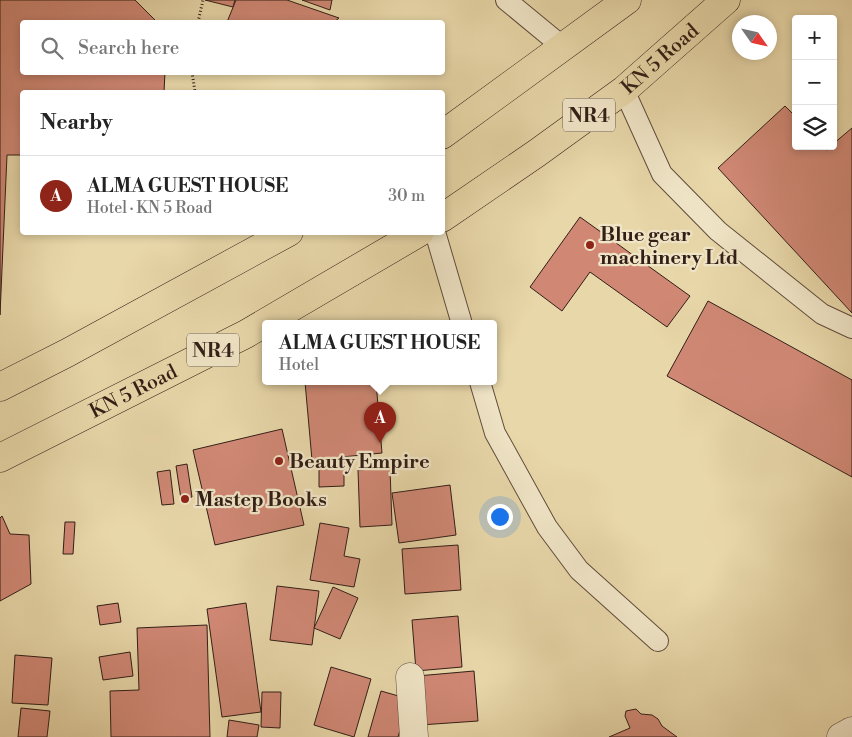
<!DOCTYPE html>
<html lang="en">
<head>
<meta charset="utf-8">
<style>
  :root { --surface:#fff; --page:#f6f6f6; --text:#222; --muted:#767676; --line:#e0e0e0; --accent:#8f2418 }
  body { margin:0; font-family:"Libre Bodoni",serif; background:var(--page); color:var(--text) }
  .controls { position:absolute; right:15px; top:15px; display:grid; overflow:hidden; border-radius:5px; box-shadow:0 2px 8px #0003 }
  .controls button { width:45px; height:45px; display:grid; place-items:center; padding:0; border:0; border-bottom:1px solid var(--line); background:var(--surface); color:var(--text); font:25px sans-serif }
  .compass { position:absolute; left:732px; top:15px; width:45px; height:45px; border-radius:50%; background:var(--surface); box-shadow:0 2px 8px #0003; rotate:124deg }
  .you { position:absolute; left:499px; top:516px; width:18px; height:18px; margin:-12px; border:4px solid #fff; border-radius:50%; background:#1a73e8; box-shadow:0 0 0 8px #1a73e833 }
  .badge { display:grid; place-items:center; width:32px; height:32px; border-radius:50%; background:var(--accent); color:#fff; font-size:16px; font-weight:700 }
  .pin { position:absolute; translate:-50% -41px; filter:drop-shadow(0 1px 2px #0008) }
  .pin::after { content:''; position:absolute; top:26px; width:18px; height:15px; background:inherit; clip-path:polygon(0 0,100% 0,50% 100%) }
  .popup { position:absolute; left:262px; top:320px; width:235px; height:65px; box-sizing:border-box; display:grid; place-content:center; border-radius:5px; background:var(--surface); filter:drop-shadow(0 1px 4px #0005); font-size:16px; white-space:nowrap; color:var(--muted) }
  .popup b { font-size:19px; color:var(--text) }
  .popup::after { content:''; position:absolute; left:50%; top:100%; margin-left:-10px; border:10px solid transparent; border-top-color:var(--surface) }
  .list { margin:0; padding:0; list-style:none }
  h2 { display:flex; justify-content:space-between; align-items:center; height:65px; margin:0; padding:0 20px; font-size:21px }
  h2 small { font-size:16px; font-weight:400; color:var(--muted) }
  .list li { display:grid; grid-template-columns:32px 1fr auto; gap:15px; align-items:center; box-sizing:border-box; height:80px; padding:0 20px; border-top:1px solid var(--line) }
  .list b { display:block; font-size:19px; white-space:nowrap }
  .list p { margin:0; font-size:16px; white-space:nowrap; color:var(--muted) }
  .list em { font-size:16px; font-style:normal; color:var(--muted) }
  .icon { flex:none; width:28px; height:28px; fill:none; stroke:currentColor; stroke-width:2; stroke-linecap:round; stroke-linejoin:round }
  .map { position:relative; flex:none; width:852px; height:737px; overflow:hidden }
  .search { position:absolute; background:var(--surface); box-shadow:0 2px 8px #0003; left:20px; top:20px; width:425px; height:55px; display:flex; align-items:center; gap:12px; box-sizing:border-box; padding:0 18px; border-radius:5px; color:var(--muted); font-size:19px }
  .panel { position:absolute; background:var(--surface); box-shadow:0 2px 8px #0003; left:20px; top:90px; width:425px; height:145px; border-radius:5px }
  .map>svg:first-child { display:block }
</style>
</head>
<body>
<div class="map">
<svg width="852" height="737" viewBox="0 0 852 737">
  <rect width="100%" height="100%" fill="#e8d7a9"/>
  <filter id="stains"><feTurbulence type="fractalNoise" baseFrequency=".004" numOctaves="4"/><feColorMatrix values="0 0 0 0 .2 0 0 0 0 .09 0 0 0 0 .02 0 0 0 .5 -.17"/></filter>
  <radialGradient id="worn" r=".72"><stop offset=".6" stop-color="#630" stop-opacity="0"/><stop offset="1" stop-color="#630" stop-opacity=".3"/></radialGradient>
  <!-- building -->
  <g fill="#d08875" stroke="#321e16">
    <path d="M 0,0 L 135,0 L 157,22 L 22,22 L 22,72 L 165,72 L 164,92 L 22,92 L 22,155 L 7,155 L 0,315 Z"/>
    <path d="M 205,0 L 235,0 L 233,7 Z"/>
    <path d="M 236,0 L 287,0 L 339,18 L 334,22 L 227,22 Z"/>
    <path d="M 302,0 L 332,0 L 330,10 Z"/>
    <path d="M 785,106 L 796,117 L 796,146 L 823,146 L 826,150 L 833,146 L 833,144 L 852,128 L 852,313 L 718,168 Z"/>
    <path d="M 580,217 L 690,296 L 667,327 L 590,272 L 562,311 L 530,287 Z"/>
    <path d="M 708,301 L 852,380 L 852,477 L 667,376 Z"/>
    <path d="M 305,382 L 376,382 L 382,453 L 312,460 Z"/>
    <path d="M 282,429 L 304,525 L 215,545 L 193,450 Z"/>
    <path d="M 319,459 L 344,459 L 344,486 L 319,487 Z"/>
    <path d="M 187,464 L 192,497 L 181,499 L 176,466 Z"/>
    <path d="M 390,468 L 392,525 L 360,527 L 358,470 Z"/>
    <path d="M 170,470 L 174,504 L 162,505 L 157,472 Z"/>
    <path d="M 450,485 L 456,535 L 399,543 L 392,493 Z"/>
    <path d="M 2,516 L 10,534 L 29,535 L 31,584 L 0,601 L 0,518 Z"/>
    <path d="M 65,522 L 75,522 L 73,554 L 63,554 Z"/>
    <path d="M 320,523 L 349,528 L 344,556 L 360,559 L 354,587 L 310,580 Z"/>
    <path d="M 458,545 L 461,590 L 405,594 L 402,549 Z"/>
    <path d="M 277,586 L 319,591 L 312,645 L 270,640 Z"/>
    <path d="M 333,587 L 358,598 L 340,639 L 314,628 Z"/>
    <path d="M 118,603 L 121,622 L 100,625 L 97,606 Z"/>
    <path d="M 246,603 L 261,712 L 222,717 L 207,609 Z"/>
    <path d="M 458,616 L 462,667 L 416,671 L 412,620 Z"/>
    <path d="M 207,625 L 210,737 L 111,737 L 110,691 L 139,690 L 137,628 Z"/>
    <path d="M 130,652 L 133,676 L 103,680 L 99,657 Z"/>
    <path d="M 15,655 L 52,658 L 48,705 L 12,703 Z"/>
    <path d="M 331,667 L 371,679 L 354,737 L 314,725 Z"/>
    <path d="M 474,671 L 478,721 L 420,725 L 417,676 Z"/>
    <path d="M 381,691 L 409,699 L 398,737 L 368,737 Z"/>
    <path d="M 262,692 L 281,692 L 280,728 L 261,727 Z"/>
    <path d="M 21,708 L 50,711 L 47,737 L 18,737 Z"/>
    <path d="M 636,709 L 641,714 L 652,715 L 658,719 L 662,726 L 677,737 L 609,737 L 630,728 L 625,716 L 626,711 Z"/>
    <path d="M 229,720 L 259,725 L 257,737 L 227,737 Z"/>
  </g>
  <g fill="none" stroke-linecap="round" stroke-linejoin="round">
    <defs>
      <g id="lane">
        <path d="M 506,0 L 563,47"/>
        <path d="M 624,90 L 662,174 L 718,231 L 822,314 L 852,328"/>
        <path d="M 435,232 L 462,324"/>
        <path d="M 480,382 L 495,433 L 547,527 L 579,570 L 658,641"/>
      </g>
      <g id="street">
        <path d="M 410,677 L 414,737"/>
        <path d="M 841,737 L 852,731"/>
      </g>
      <g id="highway">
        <path d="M 442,135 L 627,0"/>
        <path id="s1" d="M 442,218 L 537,153 L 624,90 L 726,0"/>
        <path d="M 0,387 L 67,353 L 289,232"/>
        <path id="s2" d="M 0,458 L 246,334 L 420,232"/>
      </g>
    </defs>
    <!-- lane casing -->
    <use href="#lane" stroke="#604c3b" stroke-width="22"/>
    <!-- street casing -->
    <use href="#street" stroke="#604c3b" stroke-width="29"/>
    <!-- highway casing -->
    <use href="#highway" stroke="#321e16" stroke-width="29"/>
    <!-- path -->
    <g stroke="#321e16" stroke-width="3" stroke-dasharray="1 2.5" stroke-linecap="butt">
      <path d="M 198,22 L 203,0"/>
      <path d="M 192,72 L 195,92"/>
    </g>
    <!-- lane -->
    <use href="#lane" stroke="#f0e5c7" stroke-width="20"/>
    <!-- street -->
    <use href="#street" stroke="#f0e5c7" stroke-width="28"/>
    <!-- highway -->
    <use href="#highway" stroke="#e8d7a9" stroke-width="28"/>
  </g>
  <!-- markers -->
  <g fill="#8f2418" stroke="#f0e5c7" stroke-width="2">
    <circle cx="590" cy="245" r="5"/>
    <circle cx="279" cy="461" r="5"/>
    <circle cx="185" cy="499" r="5"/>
  </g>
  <g text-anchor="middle" stroke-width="4.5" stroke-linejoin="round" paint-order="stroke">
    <!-- shield labels -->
    <g fill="#f0e5c7" stroke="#6b5a4b" stroke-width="1">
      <rect x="563" y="98.5" width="52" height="33" rx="4"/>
      <rect x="187" y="333.5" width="52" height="33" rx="4"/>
    </g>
    <g font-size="19" font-weight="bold" fill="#321e16">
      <text x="589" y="122">NR4</text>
      <text x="213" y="357">NR4</text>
    </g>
    <!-- street labels -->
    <g font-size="20" fill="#321e16" stroke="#f0e5c7">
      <text dy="7" stroke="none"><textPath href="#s1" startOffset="270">KN 5 Road</textPath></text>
      <text dy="7" stroke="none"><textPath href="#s2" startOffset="149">KN 5 Road</textPath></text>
    </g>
    <!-- poi labels -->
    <g font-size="20" font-weight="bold" fill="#321e16" stroke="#f0e5c7" text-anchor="start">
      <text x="600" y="241">Blue gear<tspan x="600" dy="23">machinery Ltd</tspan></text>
      <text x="289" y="468">Beauty Empire</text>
      <text x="195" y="506">Mastep Books</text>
    </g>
  </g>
  <rect width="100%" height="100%" filter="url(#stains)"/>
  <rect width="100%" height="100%" fill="url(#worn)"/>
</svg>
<div class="controls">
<button>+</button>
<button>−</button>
<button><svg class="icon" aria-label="layers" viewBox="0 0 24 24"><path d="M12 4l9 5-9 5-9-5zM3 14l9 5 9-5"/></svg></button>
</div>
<svg class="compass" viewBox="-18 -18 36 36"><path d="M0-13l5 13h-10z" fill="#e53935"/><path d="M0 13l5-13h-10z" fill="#767676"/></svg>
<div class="you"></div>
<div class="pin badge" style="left:380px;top:443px">A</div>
<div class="popup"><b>ALMA GUEST HOUSE</b>Hotel</div>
<div class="search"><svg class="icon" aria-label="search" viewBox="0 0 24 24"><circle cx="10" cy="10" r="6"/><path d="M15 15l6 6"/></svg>Search here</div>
<section class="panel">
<h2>Nearby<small></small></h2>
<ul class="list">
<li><span class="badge">A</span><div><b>ALMA GUEST HOUSE</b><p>Hotel · KN 5 Road</p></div><em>30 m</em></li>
</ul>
</section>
</div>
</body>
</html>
